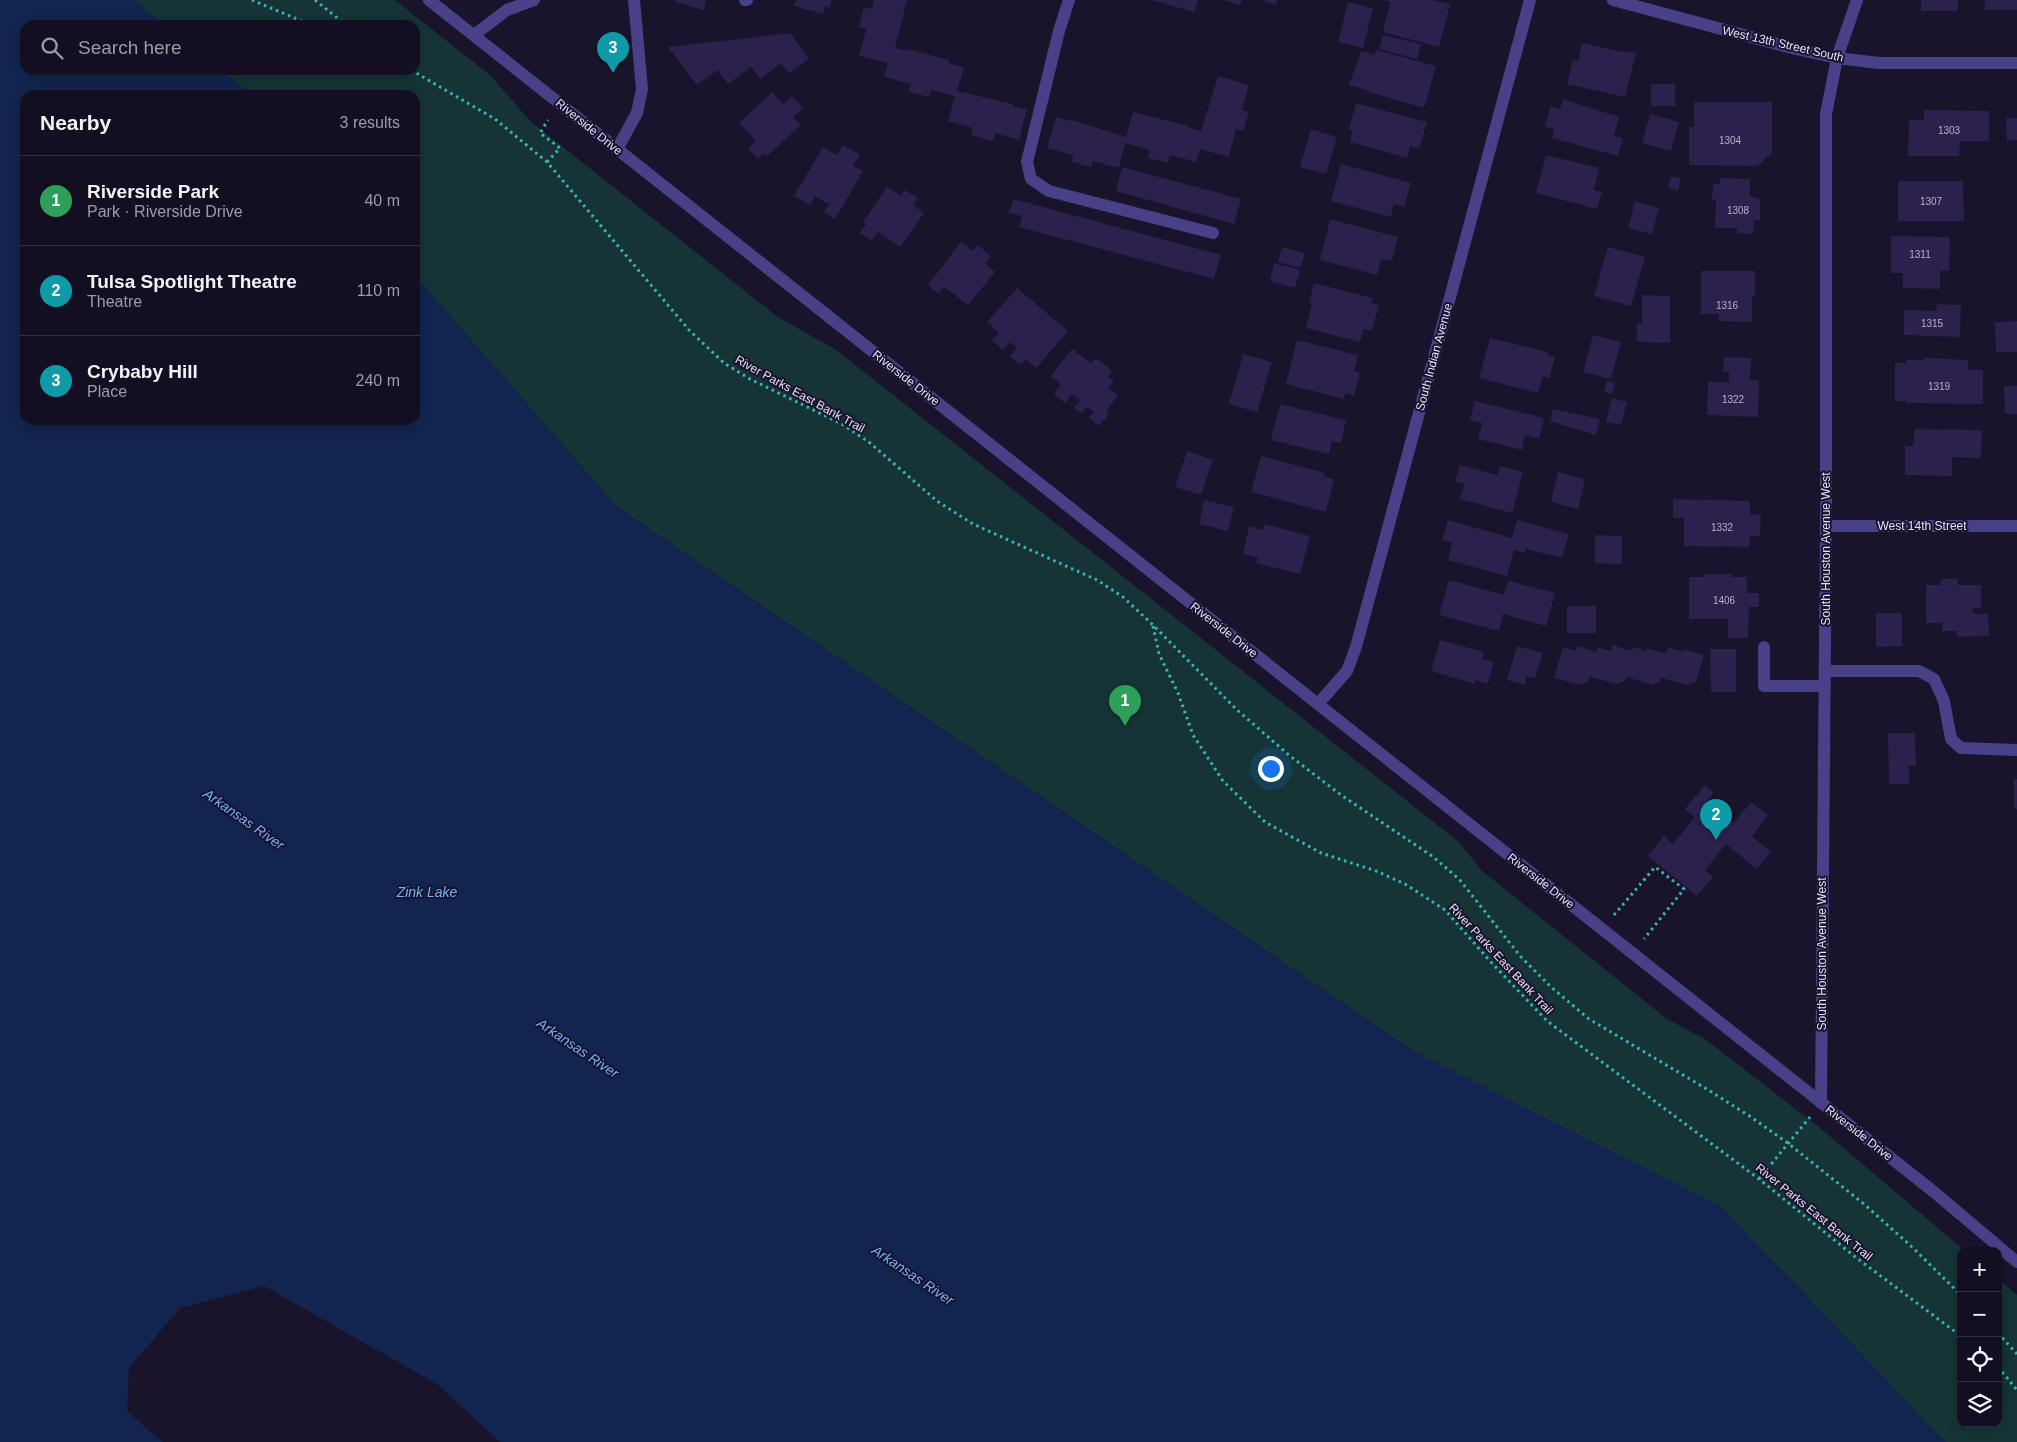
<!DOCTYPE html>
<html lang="en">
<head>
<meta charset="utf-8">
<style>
  :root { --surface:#130e21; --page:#1c172a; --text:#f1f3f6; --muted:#9d9ca5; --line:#322e3f; --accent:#15cdf3 }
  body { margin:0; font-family:Helvetica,sans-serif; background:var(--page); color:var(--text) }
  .controls { position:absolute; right:15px; bottom:15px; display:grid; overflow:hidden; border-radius:10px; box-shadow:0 2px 12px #0003 }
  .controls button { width:45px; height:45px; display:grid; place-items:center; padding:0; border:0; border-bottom:1px solid var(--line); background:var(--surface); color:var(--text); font:25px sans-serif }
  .you { position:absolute; left:1270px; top:768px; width:18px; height:18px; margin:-12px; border:4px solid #fff; border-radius:50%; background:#1a73e8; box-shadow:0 0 0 8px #1a73e833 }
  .badge { display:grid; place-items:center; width:32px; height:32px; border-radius:50%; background:var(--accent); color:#fff; font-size:16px; font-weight:700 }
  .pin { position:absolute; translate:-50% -41px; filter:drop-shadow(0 1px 2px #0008) }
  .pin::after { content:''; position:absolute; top:26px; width:18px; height:15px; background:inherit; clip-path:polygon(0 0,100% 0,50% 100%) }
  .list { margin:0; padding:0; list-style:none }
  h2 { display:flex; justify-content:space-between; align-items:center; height:65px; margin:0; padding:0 20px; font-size:21px }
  h2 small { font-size:16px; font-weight:400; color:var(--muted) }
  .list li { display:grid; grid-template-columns:32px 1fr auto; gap:15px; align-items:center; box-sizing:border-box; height:90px; padding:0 20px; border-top:1px solid var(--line) }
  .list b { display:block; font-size:19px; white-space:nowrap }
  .list p { margin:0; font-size:16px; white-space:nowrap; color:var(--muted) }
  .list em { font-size:16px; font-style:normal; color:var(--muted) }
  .icon { flex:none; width:28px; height:28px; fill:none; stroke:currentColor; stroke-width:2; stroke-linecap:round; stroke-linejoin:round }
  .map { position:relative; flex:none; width:2017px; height:1442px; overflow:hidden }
  .search { position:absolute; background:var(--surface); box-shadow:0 2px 12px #0003; left:20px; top:20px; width:400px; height:55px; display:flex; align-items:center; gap:12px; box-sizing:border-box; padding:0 18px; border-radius:15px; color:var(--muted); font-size:19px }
  .panel { position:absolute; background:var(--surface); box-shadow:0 2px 12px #0003; left:20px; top:90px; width:400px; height:335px; border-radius:15px }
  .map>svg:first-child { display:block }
</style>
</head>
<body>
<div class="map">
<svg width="2017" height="1442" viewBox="0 0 2017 1442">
  <rect width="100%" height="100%" fill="#19132c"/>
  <!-- green -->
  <path fill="#163435" d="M 133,0 L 395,0 L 491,76 L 530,121 L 779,318 L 835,349 L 1459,842 L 1481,870 L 1667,1019 L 1705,1039 L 1820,1128 L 1965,1251 L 1961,1251 L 1961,1423 L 1998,1423 L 1998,1279 L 2017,1295 L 2017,1442 L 1945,1442 L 1720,1206 L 1413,1051 L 616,506 L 415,276 L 415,95 L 252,95 L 220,70 L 415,70 L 415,25 L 164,25 Z"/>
  <!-- water -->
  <path fill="#122550" d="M 0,0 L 133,0 L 164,25 L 25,25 L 25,70 L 220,70 L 252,95 L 25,95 L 25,420 L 415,420 L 415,276 L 616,506 L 1413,1051 L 1720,1206 L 1945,1442 L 500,1442 L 437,1384 L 264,1286 L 180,1308 L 129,1368 L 127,1411 L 162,1442 L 0,1442 Z"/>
  <!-- building -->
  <g fill="#2c204c">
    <path d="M 676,0 L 706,0 L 704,10 L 675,2 Z"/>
    <path d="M 796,0 L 832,0 L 829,8 L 825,6 L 823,14 L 794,6 Z"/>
    <path d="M 874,0 L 907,0 L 895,48 L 907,51 L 908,49 L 949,60 L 949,63 L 964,67 L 957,91 L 1013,104 L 1013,106 L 1027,110 L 1019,140 L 995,133 L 993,141 L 971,135 L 973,128 L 948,121 L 955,96 L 931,90 L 929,97 L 909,92 L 911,84 L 884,77 L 888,63 L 859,56 L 866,29 L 859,27 L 864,7 L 872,9 Z"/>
    <path d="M 1152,0 L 1198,0 L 1194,12 Z"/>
    <path d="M 1224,0 L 1242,0 L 1240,5 Z"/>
    <path d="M 1260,0 L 1277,0 L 1276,5 Z"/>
    <path d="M 1383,0 L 1433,0 L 1450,4 L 1439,47 L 1383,32 L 1390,2 Z"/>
    <rect x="1921" y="0" width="37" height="11"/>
    <path d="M 1985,0 L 2017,0 L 2017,10 L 1984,10 Z"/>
    <path d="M 1348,2 L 1373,8 L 1363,48 L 1338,42 Z"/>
    <path d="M 790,33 L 809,59 L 789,73 L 781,63 L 760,79 L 751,67 L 728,84 L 718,70 L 697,85 L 668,47 Z"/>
    <path d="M 1383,35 L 1421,44 L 1417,59 L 1379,49 Z"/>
    <path d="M 1582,43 L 1623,52 L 1624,51 L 1636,53 L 1625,97 L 1567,84 L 1573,60 L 1578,62 Z"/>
    <path d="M 1376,50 L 1436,66 L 1424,108 L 1369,92 L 1369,91 L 1349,85 L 1361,51 L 1374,55 Z"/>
    <path d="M 1218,76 L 1249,85 L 1242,110 L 1249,112 L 1243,131 L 1236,129 L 1229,157 L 1200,149 L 1196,162 L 1170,155 L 1168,163 L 1148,158 L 1150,150 L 1125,143 L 1119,168 L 1093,161 L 1091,167 L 1072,162 L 1073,155 L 1047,148 L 1056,117 L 1071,121 L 1072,120 L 1126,137 L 1133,112 L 1189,126 L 1189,128 L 1201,131 Z"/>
    <rect x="1651" y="84" width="24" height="22"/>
    <path d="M 772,92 L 783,104 L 792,96 L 803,108 L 793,117 L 801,125 L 767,156 L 764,153 L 758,159 L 748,149 L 756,141 L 739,123 Z"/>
    <path d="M 1563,99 L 1619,117 L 1614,136 L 1623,138 L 1618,156 L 1552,138 L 1554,129 L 1545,126 L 1551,106 L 1560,109 Z"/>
    <path d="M 1694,102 L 1772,102 L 1772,153 L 1757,166 L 1689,165 L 1689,127 L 1694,127 Z"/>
    <path d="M 1356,103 L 1427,122 L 1419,149 L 1410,146 L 1407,158 L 1350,142 L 1352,131 L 1349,129 Z"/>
    <path d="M 1924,110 L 1989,111 L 1989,141 L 1960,141 L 1959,156 L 1908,156 L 1909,120 L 1924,120 Z"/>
    <path d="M 1650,114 L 1679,122 L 1671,151 L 1642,143 Z"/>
    <path d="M 2006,118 L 2017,118 L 2017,140 L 2007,141 Z"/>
    <path d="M 1311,129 L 1337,137 L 1326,174 L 1300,167 Z"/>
    <path d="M 843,145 L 860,154 L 853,166 L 863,171 L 835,219 L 824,212 L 829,204 L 815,197 L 810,205 L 794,196 L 823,147 L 837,155 Z"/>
    <path d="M 1546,155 L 1599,168 L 1594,190 L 1602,192 L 1597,209 L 1536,193 Z"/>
    <path d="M 1341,164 L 1411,183 L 1404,207 L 1394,204 L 1391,217 L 1331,201 Z"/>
    <path d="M 1122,167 L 1241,199 L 1234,224 L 1116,191 Z"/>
    <path d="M 1671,176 L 1681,178 L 1678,191 L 1668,188 Z"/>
    <path d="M 1720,178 L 1750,179 L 1750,196 L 1760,199 L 1760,221 L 1754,220 L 1753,234 L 1737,233 L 1737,228 L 1715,228 L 1716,200 L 1712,200 L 1713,184 L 1720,184 Z"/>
    <path d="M 1898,181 L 1963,181 L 1964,221 L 1898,221 Z"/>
    <path d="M 887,187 L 901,196 L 905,190 L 918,198 L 913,205 L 924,213 L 900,247 L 878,232 L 872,240 L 860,233 L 866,224 L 863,222 Z"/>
    <path d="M 1013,199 L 1221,255 L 1214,279 L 1019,227 L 1022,216 L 1009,213 Z"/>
    <path d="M 1635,201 L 1659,208 L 1652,234 L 1628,228 Z"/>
    <path d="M 1330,219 L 1398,237 L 1392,261 L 1381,259 L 1377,275 L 1320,260 Z"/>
    <path d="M 1891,236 L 1950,237 L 1949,271 L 1940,271 L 1940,289 L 1903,288 L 1903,273 L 1891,273 Z"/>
    <path d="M 961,242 L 973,251 L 978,245 L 991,256 L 985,264 L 995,272 L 968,305 L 944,287 L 939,294 L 928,285 Z"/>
    <path d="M 1282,247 L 1305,253 L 1300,268 L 1278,262 Z"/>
    <path d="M 1608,247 L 1645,257 L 1631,306 L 1594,296 Z"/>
    <path d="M 1274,263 L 1300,270 L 1295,288 L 1270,281 Z"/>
    <path d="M 1701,271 L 1755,271 L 1755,296 L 1752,296 L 1752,322 L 1718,321 L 1719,314 L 1701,314 Z"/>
    <path d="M 1314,283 L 1373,298 L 1371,303 L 1379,305 L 1372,330 L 1364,329 L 1360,342 L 1306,328 L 1312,304 L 1309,303 Z"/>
    <path d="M 1017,288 L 1068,331 L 1036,368 L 1026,359 L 1021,365 L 1010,356 L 1017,348 L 1010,342 L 1003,350 L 992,340 L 999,333 L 987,322 Z"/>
    <path d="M 1642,295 L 1670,296 L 1670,343 L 1637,342 L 1637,323 L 1642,323 Z"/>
    <path d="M 1937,304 L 1961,305 L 1960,337 L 1904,335 L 1904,310 L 1936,311 Z"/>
    <path d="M 2017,321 L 2017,352 L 1996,352 L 1995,322 Z"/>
    <path d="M 1593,335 L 1621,342 L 1611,379 L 1583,372 Z"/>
    <path d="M 1490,338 L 1547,352 L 1547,355 L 1555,357 L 1549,378 L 1543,376 L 1538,393 L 1479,378 Z"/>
    <path d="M 1297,340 L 1358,355 L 1354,371 L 1360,372 L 1354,396 L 1346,393 L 1344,399 L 1286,384 Z"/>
    <path d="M 1072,349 L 1091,363 L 1096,358 L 1112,371 L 1108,376 L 1114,381 L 1108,388 L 1118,395 L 1106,412 L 1109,414 L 1099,426 L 1089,418 L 1094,412 L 1087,407 L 1082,413 L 1074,408 L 1080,400 L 1072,394 L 1065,403 L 1054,394 L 1061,385 L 1051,376 Z"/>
    <path d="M 1243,354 L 1272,362 L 1257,412 L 1229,404 Z"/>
    <path d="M 1724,357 L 1751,358 L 1750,380 L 1759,380 L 1758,417 L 1707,415 L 1708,382 L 1729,382 L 1729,372 L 1723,372 Z"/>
    <path d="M 1924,358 L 1968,360 L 1968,370 L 1983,370 L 1983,404 L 1906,403 L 1906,401 L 1895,401 L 1895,363 L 1906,363 L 1906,360 L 1924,360 Z"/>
    <path d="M 1607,381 L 1615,383 L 1612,394 L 1604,392 Z"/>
    <path d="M 2004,386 L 2017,386 L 2017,414 L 2005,414 Z"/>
    <path d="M 1612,398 L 1627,402 L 1621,425 L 1606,422 Z"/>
    <path d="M 1475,401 L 1544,418 L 1539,439 L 1525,435 L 1522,450 L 1478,439 L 1482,423 L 1470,420 Z"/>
    <path d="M 1280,404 L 1346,420 L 1341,443 L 1332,441 L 1329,454 L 1271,440 Z"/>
    <path d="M 1553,409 L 1600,419 L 1596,435 L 1550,421 Z"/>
    <path d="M 1914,429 L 1982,430 L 1981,458 L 1952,457 L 1952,476 L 1905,475 L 1905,446 L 1914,446 Z"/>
    <path d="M 1187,451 L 1213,460 L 1201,495 L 1175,487 Z"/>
    <path d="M 1261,456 L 1325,473 L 1324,477 L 1334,479 L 1326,512 L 1251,492 Z"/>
    <path d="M 1460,465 L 1497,475 L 1500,466 L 1523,472 L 1512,513 L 1460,499 L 1464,484 L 1455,482 Z"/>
    <path d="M 1558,472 L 1585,479 L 1578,509 L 1551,502 Z"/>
    <path d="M 1673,499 L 1750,501 L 1750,514 L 1761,515 L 1760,536 L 1750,536 L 1749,547 L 1684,546 L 1684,518 L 1673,518 Z"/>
    <path d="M 1204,500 L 1234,507 L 1228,531 L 1199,524 Z"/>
    <path d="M 1448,520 L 1512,538 L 1517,520 L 1569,534 L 1562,558 L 1526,549 L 1525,553 L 1514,550 L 1507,576 L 1448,560 L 1452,543 L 1442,540 Z"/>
    <path d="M 1264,524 L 1310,536 L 1300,574 L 1256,563 L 1258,558 L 1243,554 L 1249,526 L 1263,530 Z"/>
    <path d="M 1595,535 L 1622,536 L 1622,564 L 1595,563 Z"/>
    <path d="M 1704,574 L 1731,574 L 1731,577 L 1747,577 L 1747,593 L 1759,593 L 1759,607 L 1749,607 L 1748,638 L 1728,638 L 1728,619 L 1689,619 L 1689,577 L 1704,577 Z"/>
    <path d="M 1941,579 L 1958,579 L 1958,585 L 1981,585 L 1981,608 L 1973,608 L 1973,614 L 1988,614 L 1989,636 L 1957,637 L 1957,631 L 1942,631 L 1942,623 L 1926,623 L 1926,585 L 1941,585 Z"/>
    <path d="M 1449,580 L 1504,595 L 1508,581 L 1555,593 L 1546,626 L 1503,614 L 1499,631 L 1439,615 Z"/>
    <rect x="1567" y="606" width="29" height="27"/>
    <path d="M 1876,613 L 1902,613 L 1902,646 L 1876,647 Z"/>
    <path d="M 1440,640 L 1484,652 L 1482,659 L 1494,662 L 1488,684 L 1475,680 L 1475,684 L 1431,671 Z"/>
    <path d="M 1612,645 L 1631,651 L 1633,647 L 1646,651 L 1647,648 L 1666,654 L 1668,647 L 1683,652 L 1684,649 L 1704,655 L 1696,682 L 1688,685 L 1661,678 L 1660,681 L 1652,685 L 1627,677 L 1625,681 L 1617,684 L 1590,677 L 1589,680 L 1581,685 L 1554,678 L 1563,647 L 1576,651 L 1577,646 L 1596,652 L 1598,647 L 1611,651 Z"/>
    <path d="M 1517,646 L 1543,653 L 1535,678 L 1527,676 L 1525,685 L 1507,680 Z"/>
    <path d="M 1710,649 L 1736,649 L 1736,692 L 1711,692 Z"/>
    <path d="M 1888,733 L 1915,733 L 1916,766 L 1909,766 L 1909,784 L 1889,784 Z"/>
    <path d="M 2014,778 L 2017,779 L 2017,809 L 2014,809 Z"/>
    <path d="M 1705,785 L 1714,792 L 1707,801 L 1734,823 L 1751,802 L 1768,815 L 1752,836 L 1771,852 L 1757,869 L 1726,844 L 1705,870 L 1713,877 L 1697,896 L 1648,856 L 1664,836 L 1673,844 L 1695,817 L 1685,809 Z"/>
  </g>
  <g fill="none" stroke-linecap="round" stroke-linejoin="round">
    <!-- path -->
    <g stroke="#38b7b9" stroke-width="3" stroke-dasharray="2.5 4" stroke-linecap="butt">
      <path d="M 252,0 L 311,25"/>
      <path d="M 315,0 L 346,25"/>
      <path d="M 411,70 L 495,119 L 547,162 L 689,330 L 724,363 L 750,379 L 842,424 L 870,443 L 937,501 L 973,524 L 1097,580 L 1123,597 L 1153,625 L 1236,709 L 1290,756 L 1341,795 L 1432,856 L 1459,879 L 1521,957 L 1551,987 L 1589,1019 L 1710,1091 L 1751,1117 L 1789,1144 L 1864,1204 L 1912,1247 L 1961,1295"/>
      <path d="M 547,162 L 560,148 L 540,133 L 548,120"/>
      <path d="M 1153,626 L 1159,654 L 1178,693 L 1193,735 L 1223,781 L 1265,822 L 1321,853 L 1376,871 L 1405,884 L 1445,910 L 1489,960 L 1547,1021 L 1759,1179 L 1854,1256 L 1961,1336"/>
      <path d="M 1614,915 L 1655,867 L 1684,889 L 1644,939"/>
      <path d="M 1759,1179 L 1810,1117"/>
      <path d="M 1998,1333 L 2017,1354"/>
      <path d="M 1998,1367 L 2017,1390"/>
    </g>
    <!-- minor -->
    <g stroke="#484188" stroke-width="12">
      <path d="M 429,0 L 1934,1192 L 2017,1262"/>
      <path d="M 745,0 L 747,0"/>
      <path d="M 1069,0 L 1059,31 L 1027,162 L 1031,179 L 1049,191 L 1213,233"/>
      <path d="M 1613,0 L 1796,49 L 1837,58 L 1879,63 L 2017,63"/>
      <path d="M 474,35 L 507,10 L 534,0"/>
      <path d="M 617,149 L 637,113 L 642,89 L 634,0"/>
      <path d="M 1826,526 L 2017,526"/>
      <path d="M 1764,647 L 1764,686 L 1825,686"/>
      <path d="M 1825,671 L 1919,671 L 1934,679 L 1944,701 L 1951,739 L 1961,748 L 2017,750"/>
      <path d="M 1318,704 L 1347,671 L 1356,647 L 1530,0"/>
      <path d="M 1821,1103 L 1826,526 L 1826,114 L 1837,58 L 1857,0"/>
    </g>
  </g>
  <g text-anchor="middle" stroke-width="4" stroke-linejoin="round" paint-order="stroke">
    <!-- number labels -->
    <g font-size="10" fill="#b7afd1">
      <text x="1949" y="134">1303</text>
      <text x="1730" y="144">1304</text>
      <text x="1931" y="205">1307</text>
      <text x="1738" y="214">1308</text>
      <text x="1920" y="258">1311</text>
      <text x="1727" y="309">1316</text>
      <text x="1932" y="327">1315</text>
      <text x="1939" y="390">1319</text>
      <text x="1733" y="403">1322</text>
      <text x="1722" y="531">1332</text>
      <text x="1724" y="604">1406</text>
    </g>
    <!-- street labels -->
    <g font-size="12" fill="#e5dffd" stroke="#19132c">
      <text transform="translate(1783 44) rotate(13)" y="4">West 13th Street South</text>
      <text transform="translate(589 127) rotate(39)" y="4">Riverside Drive</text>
      <text transform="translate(1434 357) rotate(-75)" y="4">South Indian Avenue</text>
      <text transform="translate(906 378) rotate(38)" y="4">Riverside Drive</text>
      <text transform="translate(800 394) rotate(29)" y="4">River Parks East Bank Trail</text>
      <text x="1922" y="530">West 14th Street</text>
      <text transform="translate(1826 549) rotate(-90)" y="4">South Houston Avenue West</text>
      <text transform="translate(1224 630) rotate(38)" y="4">Riverside Drive</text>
      <text transform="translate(1541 881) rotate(38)" y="4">Riverside Drive</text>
      <text transform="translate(1822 954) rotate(-90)" y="4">South Houston Avenue West</text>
      <text transform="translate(1501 959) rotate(47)" y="4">River Parks East Bank Trail</text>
      <text transform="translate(1859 1133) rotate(38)" y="4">Riverside Drive</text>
      <text transform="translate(1814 1212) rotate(39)" y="4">River Parks East Bank Trail</text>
    </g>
    <!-- water labels -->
    <g font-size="14" font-style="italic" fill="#72b1f8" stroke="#19132c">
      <text transform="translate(244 819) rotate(35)" y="5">Arkansas River</text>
      <text x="427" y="897">Zink Lake</text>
      <text transform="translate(578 1048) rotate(34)" y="5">Arkansas River</text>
      <text transform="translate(913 1275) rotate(34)" y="5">Arkansas River</text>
    </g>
  </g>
</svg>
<div class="controls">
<button>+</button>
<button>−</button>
<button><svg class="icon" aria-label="locate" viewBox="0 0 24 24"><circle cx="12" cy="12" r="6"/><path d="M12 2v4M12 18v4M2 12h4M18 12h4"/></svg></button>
<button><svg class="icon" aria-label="layers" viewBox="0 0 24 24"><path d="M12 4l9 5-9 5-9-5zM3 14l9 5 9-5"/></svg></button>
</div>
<div class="you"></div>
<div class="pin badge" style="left:1125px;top:726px;background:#2e9e5b">1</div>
<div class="pin badge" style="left:1716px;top:840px;background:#0f9aa8">2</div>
<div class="pin badge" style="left:613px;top:73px;background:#0f9aa8">3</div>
<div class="search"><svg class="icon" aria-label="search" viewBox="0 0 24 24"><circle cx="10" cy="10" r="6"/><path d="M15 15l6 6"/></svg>Search here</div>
<section class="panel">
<h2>Nearby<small>3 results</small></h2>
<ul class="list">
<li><span class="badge" style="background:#2e9e5b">1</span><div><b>Riverside Park</b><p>Park · Riverside Drive</p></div><em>40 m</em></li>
<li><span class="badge" style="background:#0f9aa8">2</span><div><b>Tulsa Spotlight Theatre</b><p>Theatre</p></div><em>110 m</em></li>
<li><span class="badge" style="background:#0f9aa8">3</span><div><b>Crybaby Hill</b><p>Place</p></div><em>240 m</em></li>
</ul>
</section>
</div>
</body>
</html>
